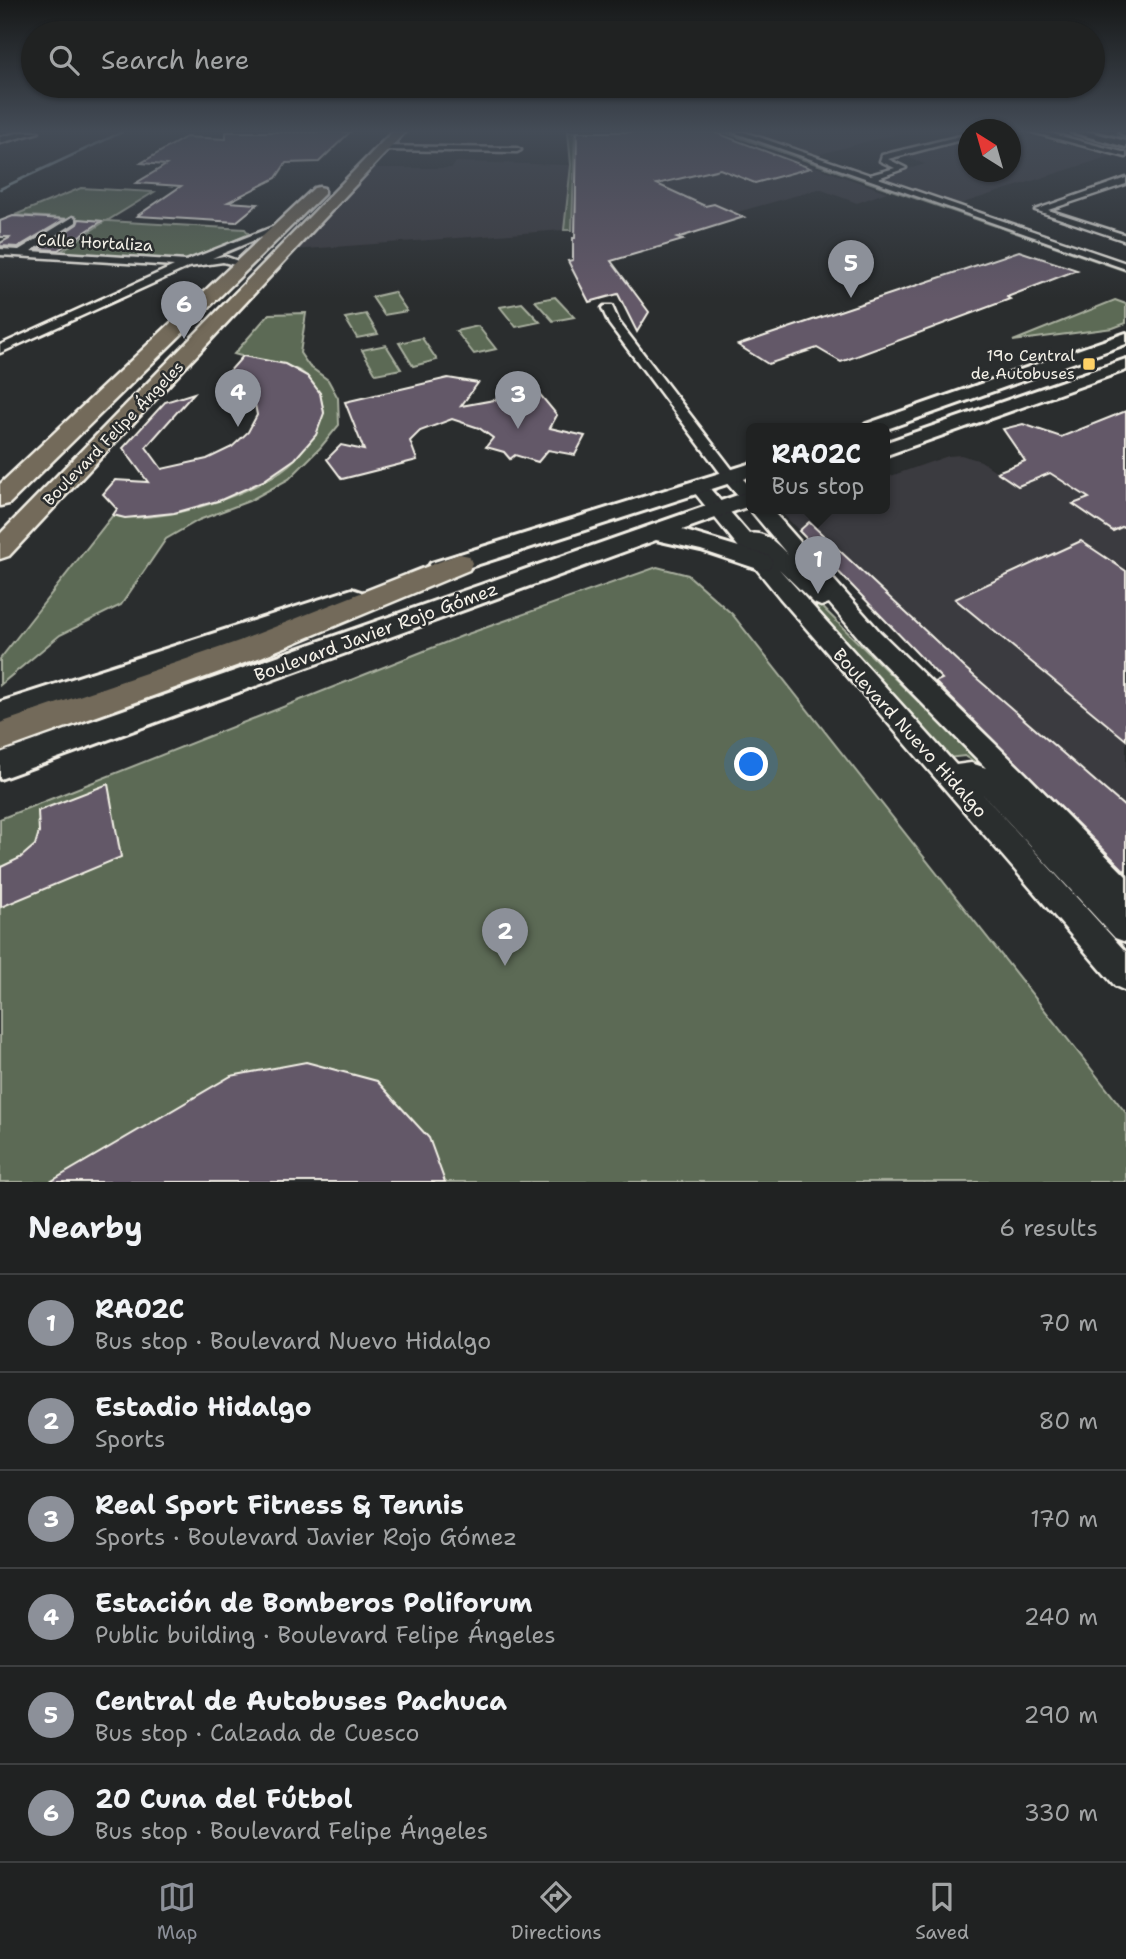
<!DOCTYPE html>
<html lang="en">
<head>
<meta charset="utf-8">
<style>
  :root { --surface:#202222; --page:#2d2f2f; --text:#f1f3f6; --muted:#a2a4a5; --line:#3d3f40; --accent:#8c9099 }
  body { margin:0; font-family:"Shantell Sans",sans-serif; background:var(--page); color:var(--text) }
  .compass { position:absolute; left:958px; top:119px; width:63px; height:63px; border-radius:50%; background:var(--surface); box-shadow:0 2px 5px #0004; rotate:323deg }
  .you { position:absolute; left:752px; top:765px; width:24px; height:24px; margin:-18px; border:5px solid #fff; border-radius:50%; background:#1a73e8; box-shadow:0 0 0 10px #1a73e833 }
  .badge { display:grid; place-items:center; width:46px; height:46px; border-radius:50%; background:var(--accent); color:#fff; font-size:23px; font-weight:700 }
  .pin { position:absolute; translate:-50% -58px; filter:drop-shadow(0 2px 4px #0008) }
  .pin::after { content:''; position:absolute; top:37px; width:24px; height:21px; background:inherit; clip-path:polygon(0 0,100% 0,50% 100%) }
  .popup { position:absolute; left:746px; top:423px; width:144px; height:91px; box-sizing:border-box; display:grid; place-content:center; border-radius:10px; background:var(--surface); filter:drop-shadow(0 2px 5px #0005); font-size:23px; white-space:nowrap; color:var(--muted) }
  .popup b { font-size:26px; color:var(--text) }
  .popup::after { content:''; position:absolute; left:50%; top:100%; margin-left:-14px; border:14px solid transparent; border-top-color:var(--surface) }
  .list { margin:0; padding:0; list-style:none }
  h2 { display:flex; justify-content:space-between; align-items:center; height:91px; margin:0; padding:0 28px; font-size:30px }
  h2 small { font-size:23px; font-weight:400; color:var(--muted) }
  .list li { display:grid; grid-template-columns:46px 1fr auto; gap:21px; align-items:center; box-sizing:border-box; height:98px; padding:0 28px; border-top:2px solid var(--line) }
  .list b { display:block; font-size:26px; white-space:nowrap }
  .list p { margin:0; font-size:23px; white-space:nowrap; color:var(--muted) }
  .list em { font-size:23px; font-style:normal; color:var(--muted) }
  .icon { flex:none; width:38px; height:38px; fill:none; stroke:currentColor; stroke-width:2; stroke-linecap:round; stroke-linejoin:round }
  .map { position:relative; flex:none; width:1126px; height:1182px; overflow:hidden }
  .search { position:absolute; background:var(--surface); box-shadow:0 2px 5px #0004; left:21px; right:21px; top:21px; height:77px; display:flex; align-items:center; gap:18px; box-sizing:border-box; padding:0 24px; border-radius:38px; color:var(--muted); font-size:26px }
  .sheet { height:679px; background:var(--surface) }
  nav { display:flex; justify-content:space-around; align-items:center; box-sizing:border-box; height:98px; border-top:2px solid var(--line); background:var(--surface); font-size:19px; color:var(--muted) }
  nav a { display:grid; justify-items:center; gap:4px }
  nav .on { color:var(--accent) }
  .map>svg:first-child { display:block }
</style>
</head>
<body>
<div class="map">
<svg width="1126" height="1182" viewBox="0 0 1126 1182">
  <rect width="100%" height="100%" fill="#2a2d2e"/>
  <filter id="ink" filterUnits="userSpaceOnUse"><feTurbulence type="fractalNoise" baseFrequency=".0143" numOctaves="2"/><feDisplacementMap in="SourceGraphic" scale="14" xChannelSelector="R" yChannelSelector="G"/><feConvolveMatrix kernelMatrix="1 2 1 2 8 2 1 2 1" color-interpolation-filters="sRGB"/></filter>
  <g filter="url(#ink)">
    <!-- built -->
    <g fill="#3b3a3f">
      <path d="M 575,132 L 716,132 L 887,192 L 857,203 L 819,189 L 573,259 L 573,238 L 576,238 L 576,231 L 572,230 Z"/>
      <path d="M 744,132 L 904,132 L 813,156 Z"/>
      <path d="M 1030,136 L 1111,156 L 960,204 L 879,178 L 925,164 L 903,156 L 956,143 L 968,147 L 968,172 L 1010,172 L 1011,141 Z"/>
      <path d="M 456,162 L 571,165 L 564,230 L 293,250 L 368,168 L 452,168 Z"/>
      <path d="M 1126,411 L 1126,873 L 935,682 L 942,679 L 782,513 L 797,508 L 884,508 L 885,478 L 948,456 L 961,455 L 981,461 L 997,472 L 1033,458 L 1008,438 L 1004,432 L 1013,425 L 1033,427 L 1061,437 Z"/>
    </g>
    <!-- green -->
    <g fill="#5b6b54" stroke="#a8ae9e" stroke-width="2">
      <path d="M 568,132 L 575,132 L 572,230 L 564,230 L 571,165 Z"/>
      <path d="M 723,132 L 735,132 L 1126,267 L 1126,271 Z"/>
      <path d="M 81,188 L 154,192 L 107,221 L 245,229 L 249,234 L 188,261 L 60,252 L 105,221 L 15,215 Z"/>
      <path d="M 394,292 L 407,311 L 384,315 L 372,297 Z"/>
      <path d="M 555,297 L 574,317 L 553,321 L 535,301 Z"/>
      <path d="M 1115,300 L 1126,304 L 1126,323 L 1113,328 L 1013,341 Z"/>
      <path d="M 522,303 L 540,322 L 516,327 L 500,307 Z"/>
      <path d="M 306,313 L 300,353 L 309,366 L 328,380 L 338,398 L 339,425 L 320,448 L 289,479 L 249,501 L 199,520 L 166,539 L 121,605 L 60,635 L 0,685 L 0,659 L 113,515 C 157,527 263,493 295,459 C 307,447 315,427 324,413 C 315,357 276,366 234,354 L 269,314 Z"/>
      <path d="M 366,314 L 378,334 L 357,338 L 345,318 Z"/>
      <path d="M 478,326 L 496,349 L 474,354 L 456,331 Z"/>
      <path d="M 422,338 L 437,360 L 413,366 L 399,343 Z"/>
      <path d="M 386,345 L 401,369 L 376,374 L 362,350 Z"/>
      <path d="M 761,549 L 767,550 C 837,625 912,693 983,767 L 965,756 L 947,758 Z"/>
      <path d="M 657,567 L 688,575 L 732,614 L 1126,1113 L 1126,1182 L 0,1182 L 0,819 L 462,636 Z"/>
    </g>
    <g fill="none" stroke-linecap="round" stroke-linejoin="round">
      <!-- stream -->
      <path stroke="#8f9ea0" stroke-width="2.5" d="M 0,189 L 122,132"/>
      <!-- river -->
      <path fill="#4b6670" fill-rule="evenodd" d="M 1092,132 L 1126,134 L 1126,144 L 1094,135 Z"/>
    </g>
    <!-- building -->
    <g fill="#635867" stroke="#f4f1e8" stroke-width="2">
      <path d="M 226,132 L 350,132 L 319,162 L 286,163 L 276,178 L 228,202 L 258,204 L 236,222 L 137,216 L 181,186 L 136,183 L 166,165 L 141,163 L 186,137 L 226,139 Z"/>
      <path d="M 577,132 L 714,132 L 810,168 L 755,183 L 720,169 L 657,184 L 705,206 L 714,204 L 744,217 L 677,238 L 683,240 L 611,261 L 649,312 L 637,332 L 618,294 L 589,302 L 568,261 L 573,260 L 573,238 L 575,238 Z"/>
      <path d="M 13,216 L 65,219 L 18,247 L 0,246 L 0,243 L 11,237 L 0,237 L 0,221 Z"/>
      <path d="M 79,219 L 102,221 L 58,250 L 39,249 L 77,224 Z"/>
      <path d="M 1019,251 L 1077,270 L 1007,297 L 1010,299 L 841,362 L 817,348 L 768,364 L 738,345 Z"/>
      <path d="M 243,356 L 285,364 L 307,376 L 320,393 L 324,413 L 316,435 L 295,459 L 263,481 L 221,500 L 174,513 L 125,518 L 113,515 L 117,509 L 103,494 L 115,480 L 148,482 L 123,448 L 165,402 L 194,393 L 146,447 L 162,469 L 207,459 L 232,447 L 248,432 L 257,415 L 254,399 L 239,389 L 219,383 Z"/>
      <path d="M 448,378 L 478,383 L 461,406 L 538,392 L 557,415 L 550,428 L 585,436 L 575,455 L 548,450 L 538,462 L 515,455 L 510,459 L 504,452 L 486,447 L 493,438 L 479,428 L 452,419 L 420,431 L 410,441 L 417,460 L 342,479 L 327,459 L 341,445 L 364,450 L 345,402 Z"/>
      <path d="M 1126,411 L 1126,525 L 1113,531 L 1073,504 L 1089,498 L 1050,473 L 1018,486 L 997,472 L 1025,461 L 1003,429 L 1023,424 L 1061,437 Z"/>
      <path d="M 809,522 L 965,668 L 1126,808 L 1126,872 L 935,682 L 942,679 L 799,531 Z"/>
      <path d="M 1081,541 L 1126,571 L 1126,740 L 955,599 Z"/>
      <path d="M 108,784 L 121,857 L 1,907 L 1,867 L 20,858 L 35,845 L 39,832 L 38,811 Z"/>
      <path d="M 306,1062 L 377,1081 L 429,1138 L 445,1182 L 50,1182 L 231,1076 Z"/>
    </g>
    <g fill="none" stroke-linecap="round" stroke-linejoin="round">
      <defs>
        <g id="minor">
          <path d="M 733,132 L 744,132 L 870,175 L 895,168 L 880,161 L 882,155 L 968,134 L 968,138 L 888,159 L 906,168 L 878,178 L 1126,263 L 1126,269 Z"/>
          <path d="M 1032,132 L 1045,132 L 1126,153 L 1126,157 Z"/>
          <path d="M 381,146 L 517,148 L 521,150 L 517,152 L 384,150 Z"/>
          <path d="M 1126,178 L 1126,184 L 1048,210 L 1126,235 L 1126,241 L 1035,210 Z"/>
          <path d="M 73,217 L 76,218 L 76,222 L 31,251 L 186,261 L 280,224 L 288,226 L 212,258 L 224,256 L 246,264 L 246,268 L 223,262 L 189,267 L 0,353 L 0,345 L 174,266 L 0,255 L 0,249 L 19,250 Z"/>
          <path d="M 604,306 L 612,306 L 619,322 L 735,473 L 737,476 L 735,479 L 725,479 L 609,324 L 602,308 Z"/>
        </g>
        <g id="tertiary">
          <path d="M 22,132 L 39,132 L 0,143 L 0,137 Z"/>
          <path d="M 1119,132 L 1126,132 L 1126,136 Z"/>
          <path d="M 730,471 L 736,472 L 752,488 L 752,508 L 770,508 L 880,632 L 1025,773 L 1126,876 L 1126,942 L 1115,938 L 978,789 L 1126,952 L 1126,991 L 1115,986 L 780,598 L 690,487 L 699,481 L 705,483 L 749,534 C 765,531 777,544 788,555 L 752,512 L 750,508 L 751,506 L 745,504 L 724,480 L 721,476 L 724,472 ZM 779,569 L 814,603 L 821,606 L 829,603 L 864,644 L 986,768 L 971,763 L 956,765 Z"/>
        </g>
        <g id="secondary">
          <path d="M 1071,132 L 1090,132 L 1126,141 L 1126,147 Z"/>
          <path d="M 1126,333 L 1126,344 L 884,430 L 884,428 L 863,428 L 866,424 Z"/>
          <path d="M 1126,359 L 1126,370 L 884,456 L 884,443 Z"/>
          <path d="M 752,463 L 752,476 L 439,577 L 431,575 L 427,569 L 431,563 Z"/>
          <path d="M 752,490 L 752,505 L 682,530 L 769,556 L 773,562 L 769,568 L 761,570 L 701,550 L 656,540 L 0,779 L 0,753 Z"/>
          <path d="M 352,589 L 361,592 L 364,598 L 361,604 L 0,726 L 0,702 Z"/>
        </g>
        <g id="primary">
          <path d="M 392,132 L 405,132 L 9,556 L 0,559 L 0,534 Z"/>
          <path d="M 319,187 L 324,188 L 324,194 L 9,504 L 0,506 L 0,484 L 314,188 Z"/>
          <path d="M 459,554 L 469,556 L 472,563 L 469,570 L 261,657 L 0,751 L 0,723 L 239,641 Z"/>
        </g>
      </defs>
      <!-- minor casing -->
      <use href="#minor" stroke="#f4f1e8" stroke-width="5"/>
      <!-- tertiary casing -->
      <use href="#tertiary" stroke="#f4f1e8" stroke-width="5"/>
      <!-- secondary casing -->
      <use href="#secondary" stroke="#f4f1e8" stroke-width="6"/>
      <!-- primary casing -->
      <use href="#primary" stroke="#f4f1e8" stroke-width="5"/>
      <!-- minor -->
      <use href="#minor" fill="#2a2d2e" fill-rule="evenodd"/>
      <!-- tertiary -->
      <use href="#tertiary" fill="#2a2d2e" fill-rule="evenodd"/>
      <!-- secondary -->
      <use href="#secondary" fill="#2a2d2e" fill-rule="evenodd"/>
      <!-- primary -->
      <use href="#primary" fill="#736b5a" fill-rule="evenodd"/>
    </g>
  </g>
  <!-- sky -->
  <linearGradient id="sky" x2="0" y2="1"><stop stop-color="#171919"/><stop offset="0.44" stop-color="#444c57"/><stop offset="1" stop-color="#444c57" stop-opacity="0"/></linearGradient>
  <rect width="1126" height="298" fill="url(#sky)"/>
  <!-- markers -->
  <rect fill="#ffd166" stroke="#2a2d2e" stroke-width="2.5" x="1082" y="357" width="14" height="14" rx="3.5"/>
  <g text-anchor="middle" stroke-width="5" stroke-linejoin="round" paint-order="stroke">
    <!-- far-street labels -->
    <g font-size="16" fill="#f4f1e8" stroke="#2a2d2e">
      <text transform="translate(95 242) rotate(3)" y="6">Calle Hortaliza</text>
      <text transform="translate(113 433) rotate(-46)" y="6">Boulevard Felipe Ángeles</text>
    </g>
    <!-- far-poi labels -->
    <g font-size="16" fill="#f4f1e8" stroke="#2a2d2e" text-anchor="end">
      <text x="1075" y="361">19o Central<tspan x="1075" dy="18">de Autobuses</tspan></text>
    </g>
    <!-- street labels -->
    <g font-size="18" fill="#f4f1e8" stroke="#2a2d2e">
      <text transform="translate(376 632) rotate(-20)" y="6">Boulevard Javier Rojo Gómez</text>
      <text transform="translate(910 733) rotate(48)" y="6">Boulevard Nuevo Hidalgo</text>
    </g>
  </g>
</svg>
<svg class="compass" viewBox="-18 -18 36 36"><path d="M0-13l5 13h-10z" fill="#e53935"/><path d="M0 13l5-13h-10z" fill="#a2a4a5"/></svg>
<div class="you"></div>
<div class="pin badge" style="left:818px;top:594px">1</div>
<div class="popup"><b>RA02C</b>Bus stop</div>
<div class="pin badge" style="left:505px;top:966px">2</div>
<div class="pin badge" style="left:518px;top:429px">3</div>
<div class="pin badge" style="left:238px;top:427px">4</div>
<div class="pin badge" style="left:851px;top:298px">5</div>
<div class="pin badge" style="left:184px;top:339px">6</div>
<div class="search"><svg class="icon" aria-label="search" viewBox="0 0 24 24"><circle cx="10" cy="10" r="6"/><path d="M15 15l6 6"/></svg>Search here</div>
</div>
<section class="sheet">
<h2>Nearby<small>6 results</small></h2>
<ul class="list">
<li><span class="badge">1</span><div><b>RA02C</b><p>Bus stop · Boulevard Nuevo Hidalgo</p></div><em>70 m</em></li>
<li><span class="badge">2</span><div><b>Estadio Hidalgo</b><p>Sports</p></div><em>80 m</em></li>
<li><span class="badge">3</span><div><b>Real Sport Fitness &amp; Tennis</b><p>Sports · Boulevard Javier Rojo Gómez</p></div><em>170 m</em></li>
<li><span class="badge">4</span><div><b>Estación de Bomberos Poliforum</b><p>Public building · Boulevard Felipe Ángeles</p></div><em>240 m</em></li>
<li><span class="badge">5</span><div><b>Central de Autobuses Pachuca</b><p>Bus stop · Calzada de Cuesco</p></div><em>290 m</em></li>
<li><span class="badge">6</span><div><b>20 Cuna del Fútbol</b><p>Bus stop · Boulevard Felipe Ángeles</p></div><em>330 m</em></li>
</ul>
</section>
<nav>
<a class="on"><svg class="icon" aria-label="map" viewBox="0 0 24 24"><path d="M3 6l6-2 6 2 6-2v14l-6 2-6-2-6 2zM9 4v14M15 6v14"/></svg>Map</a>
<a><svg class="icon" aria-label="directions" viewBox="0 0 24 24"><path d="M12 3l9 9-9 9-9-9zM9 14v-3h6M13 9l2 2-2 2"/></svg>Directions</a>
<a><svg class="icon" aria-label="saved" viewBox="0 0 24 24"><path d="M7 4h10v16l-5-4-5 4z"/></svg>Saved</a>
</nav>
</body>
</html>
